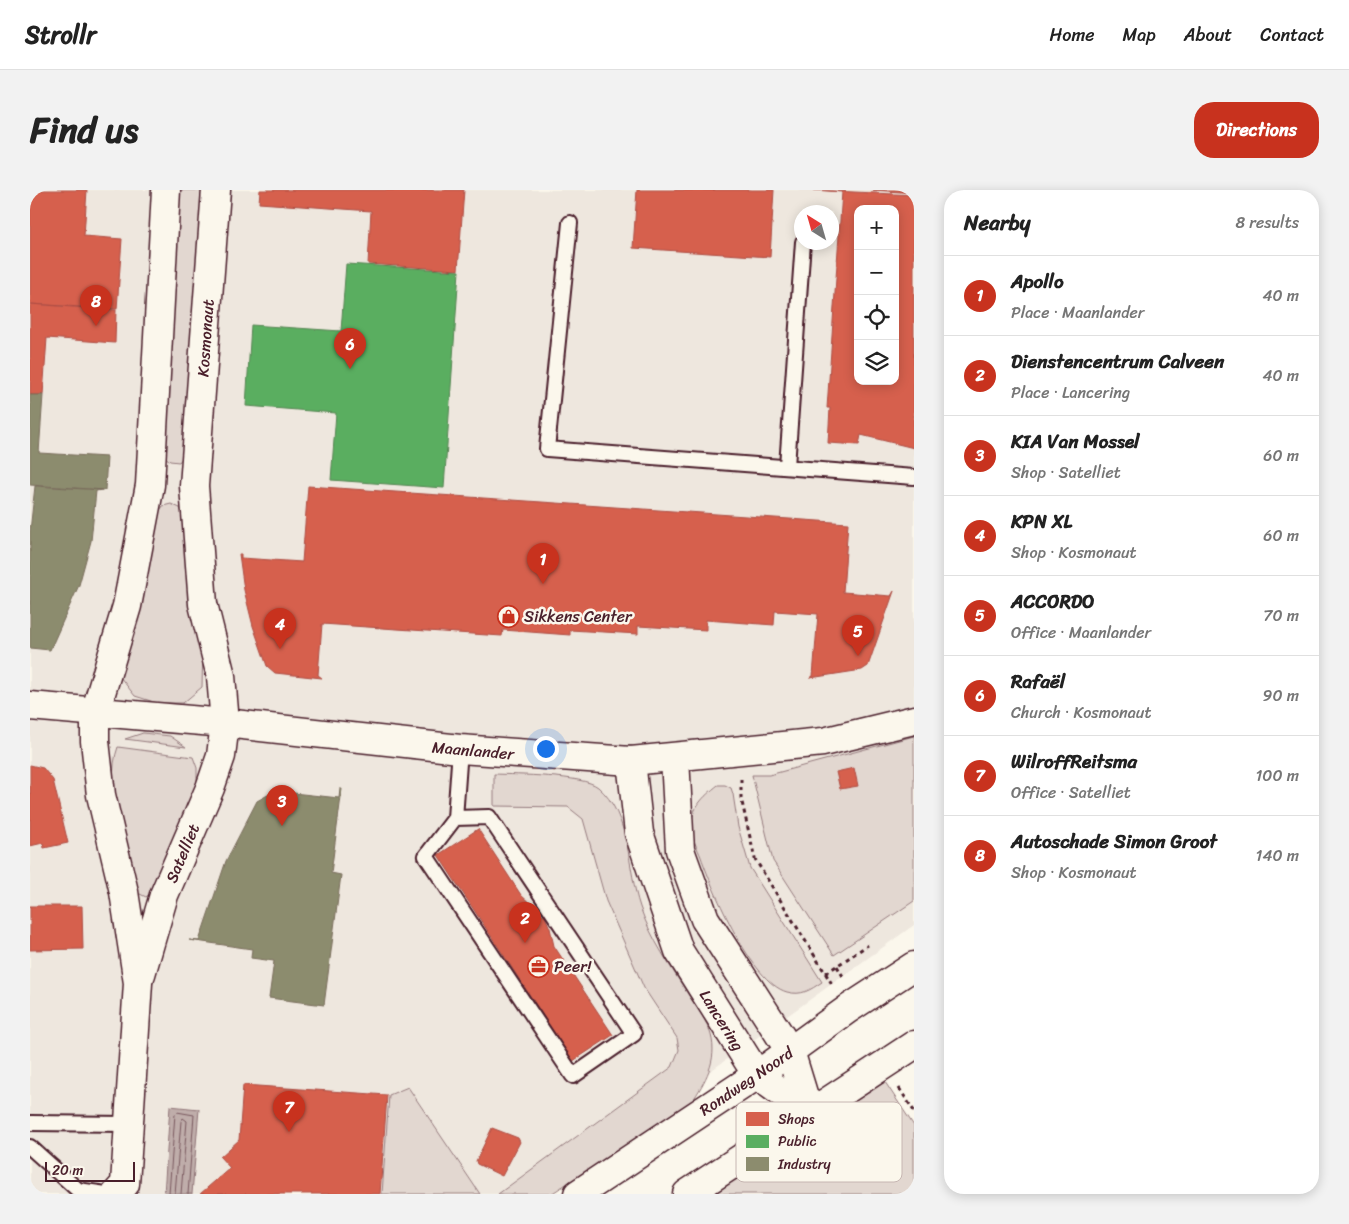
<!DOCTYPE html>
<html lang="en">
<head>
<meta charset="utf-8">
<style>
  :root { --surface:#fff; --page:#f2f2f2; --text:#222; --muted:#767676; --line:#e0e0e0; --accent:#c8321e }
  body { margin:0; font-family:Sriracha,sans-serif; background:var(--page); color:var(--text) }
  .controls { position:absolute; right:15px; top:15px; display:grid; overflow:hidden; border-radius:10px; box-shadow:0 2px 12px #0003 }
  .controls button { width:45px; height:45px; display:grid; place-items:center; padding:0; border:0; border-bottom:1px solid var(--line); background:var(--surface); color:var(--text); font:25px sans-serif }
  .compass { position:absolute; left:764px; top:15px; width:45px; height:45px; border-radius:50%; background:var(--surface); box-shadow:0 2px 12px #0003; rotate:323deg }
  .scale { position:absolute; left:15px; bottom:12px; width:90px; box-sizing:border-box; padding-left:5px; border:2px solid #4a1f2b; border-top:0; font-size:14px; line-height:18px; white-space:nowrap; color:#4a1f2b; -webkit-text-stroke:4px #fbf7ec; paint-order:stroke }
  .you { position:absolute; left:515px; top:558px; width:18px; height:18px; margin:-12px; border:4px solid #fff; border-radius:50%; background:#1a73e8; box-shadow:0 0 0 8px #1a73e833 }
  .badge { display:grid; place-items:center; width:32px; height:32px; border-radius:50%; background:var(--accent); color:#fff; font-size:16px; font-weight:700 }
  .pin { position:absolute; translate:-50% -41px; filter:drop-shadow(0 1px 2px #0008) }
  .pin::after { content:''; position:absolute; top:26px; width:18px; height:15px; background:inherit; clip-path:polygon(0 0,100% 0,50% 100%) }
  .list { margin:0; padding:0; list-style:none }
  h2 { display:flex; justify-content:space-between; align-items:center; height:65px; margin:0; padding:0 20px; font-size:21px }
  h2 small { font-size:16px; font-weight:400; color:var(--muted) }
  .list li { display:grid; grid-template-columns:32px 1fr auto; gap:15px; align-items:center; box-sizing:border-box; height:80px; padding:0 20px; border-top:1px solid var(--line) }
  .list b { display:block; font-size:19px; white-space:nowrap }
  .list p { margin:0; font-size:16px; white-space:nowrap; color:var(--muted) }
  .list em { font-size:16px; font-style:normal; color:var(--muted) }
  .icon { flex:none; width:28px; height:28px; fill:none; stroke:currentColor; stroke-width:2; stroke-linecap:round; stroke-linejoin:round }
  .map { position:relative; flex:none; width:884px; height:1004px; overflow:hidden; border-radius:20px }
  header { display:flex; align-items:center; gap:30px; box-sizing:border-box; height:70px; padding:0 25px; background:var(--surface); border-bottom:1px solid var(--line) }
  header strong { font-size:24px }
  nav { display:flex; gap:28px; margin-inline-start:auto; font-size:18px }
  .intro { display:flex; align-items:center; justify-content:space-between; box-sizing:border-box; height:120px; padding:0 30px }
  h1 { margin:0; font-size:35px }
  .button { padding:12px 22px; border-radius:20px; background:var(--accent); color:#fff; font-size:18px; font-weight:700 }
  main { display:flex; gap:30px; padding:0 30px }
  aside { flex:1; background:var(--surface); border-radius:20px; box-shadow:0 2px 12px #0003 }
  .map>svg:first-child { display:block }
</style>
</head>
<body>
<header>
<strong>Strollr</strong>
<nav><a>Home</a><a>Map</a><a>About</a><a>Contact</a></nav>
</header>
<div class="intro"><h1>Find us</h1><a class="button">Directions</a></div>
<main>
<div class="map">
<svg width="884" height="1004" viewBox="0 0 884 1004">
  <rect width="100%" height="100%" fill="#fbf7ec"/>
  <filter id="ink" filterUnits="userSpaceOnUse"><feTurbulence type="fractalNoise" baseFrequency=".02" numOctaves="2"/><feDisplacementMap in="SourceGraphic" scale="10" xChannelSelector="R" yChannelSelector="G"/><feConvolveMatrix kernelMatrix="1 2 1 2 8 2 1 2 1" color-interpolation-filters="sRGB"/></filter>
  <g filter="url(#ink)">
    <!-- built -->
    <path fill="#eee7de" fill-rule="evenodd" d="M 0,0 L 884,0 L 884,735 L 633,915 L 500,1004 L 0,1004 ZM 828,19 L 865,19 L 865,191 L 828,191 ZM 772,22 L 802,22 L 802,52 L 772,52 Z"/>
    <!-- green -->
    <g fill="#e2d7d0" stroke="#967b7e">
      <path d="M 146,0 L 175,0 L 157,262 L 149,272 L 140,271 L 133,265 Z"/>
      <path d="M 141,314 L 150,318 L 154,328 L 173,457 L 172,497 L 153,513 L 127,513 L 105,506 L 90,487 L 90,459 L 126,326 L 133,316 Z"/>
      <path d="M 113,543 L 140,546 L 156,557 L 95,549 Z"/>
      <path d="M 884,546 L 884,711 L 804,765 L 743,671 L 722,585 L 739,585 Z"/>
      <path d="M 88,557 L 163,567 L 167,578 L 167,593 L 124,701 L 116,707 L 108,703 C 98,662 73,597 88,557 Z"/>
      <path d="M 464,584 C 486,585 553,585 568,597 C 601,625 597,679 610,717 C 621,749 641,777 659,806 C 667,818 677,831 681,845 C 688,871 675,891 662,912 L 521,1004 L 468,1004 L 642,877 L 649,860 L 647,848 L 614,798 L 576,711 L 553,629 L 538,617 L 464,616 Z"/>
      <path d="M 688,595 L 695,595 L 701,598 L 703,604 L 708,637 L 720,678 L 792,792 C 780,800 772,806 757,802 C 721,792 683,701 671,667 C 668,659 661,647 661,638 C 661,618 673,607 688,595 Z"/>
      <path d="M 855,892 L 884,936 L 884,1004 L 684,1004 Z"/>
      <path d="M 378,897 L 450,1004 L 352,1004 L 359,905 Z"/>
    </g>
    <!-- water -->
    <path fill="#bfadaa" stroke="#907477" d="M 140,916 L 169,919 L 162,1004 L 134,1004 Z"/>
    <!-- shops -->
    <g fill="#d6604d" stroke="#ac4c43" fill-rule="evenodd">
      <path d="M 0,0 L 57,0 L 54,46 L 92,49 L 87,119 L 0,114 Z"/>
      <path d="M 230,0 L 434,0 L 428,80 L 338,74 L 341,21 L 229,13 Z"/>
      <path d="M 607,0 L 744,0 L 740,67 L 603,58 Z"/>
      <path d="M 784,0 L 884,5 L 884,258 L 831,245 L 829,255 L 798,253 L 800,218 L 797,218 L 812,2 ZM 828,19 L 865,19 L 865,191 L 828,191 Z"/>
      <path d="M 843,0 L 884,0 L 884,3 Z"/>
      <path d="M 0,114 L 86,120 L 85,153 L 17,148 L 13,205 L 0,205 Z"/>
      <path d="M 278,296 L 818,333 L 813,402 L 861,406 L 864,401 L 838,476 L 832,480 L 780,488 L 783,486 L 788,424 L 745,421 L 744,435 L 676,430 L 676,440 L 608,436 L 608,444 L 540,440 L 540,445 L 473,440 L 472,446 L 292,434 L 288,485 L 292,488 L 245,483 L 237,476 L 223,436 L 214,400 L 209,364 L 211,364 L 211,368 L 272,372 Z"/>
      <path d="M 0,575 L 13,578 L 23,590 L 38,653 L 14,658 L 13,653 L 0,656 Z"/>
      <path d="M 824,578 L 828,596 L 810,599 L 806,582 Z"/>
      <path d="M 448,639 L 491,705 L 515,727 L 520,738 L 524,756 L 583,845 L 543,871 L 408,665 Z"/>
      <path d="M 0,716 L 52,716 L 53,759 L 0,760 Z"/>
      <path d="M 213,895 L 357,905 L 350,1004 L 170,1004 L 200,978 L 190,967 L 209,950 Z"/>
      <path d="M 462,938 L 488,948 L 490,952 L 472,986 L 447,974 L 446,971 Z"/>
    </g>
    <!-- public -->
    <path fill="#5aae61" stroke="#558351" d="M 316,74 L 429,81 L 414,298 L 301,290 L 306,223 L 216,216 L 221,135 L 311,141 Z"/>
    <!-- industry -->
    <g fill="#8c8c6e" stroke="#786b5a">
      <path d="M 0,205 L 13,205 L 9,263 L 77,267 L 75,300 L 0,295 Z"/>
      <path d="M 5,296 L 72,300 L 66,301 L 61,351 L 49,395 L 20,460 L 0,458 L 0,341 Z"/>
      <path d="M 310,599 L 312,599 L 301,683 L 311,685 L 294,815 L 239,808 L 244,771 L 221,768 L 222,759 L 159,750 L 169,751 L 196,671 L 227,611 L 245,601 L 309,608 Z"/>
    </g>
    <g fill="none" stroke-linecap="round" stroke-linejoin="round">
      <!-- shore -->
      <g stroke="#79585e" stroke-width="1">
        <path d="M 139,1004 L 145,924 L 147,922 L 164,925 L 158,1004"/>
        <path d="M 145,1004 L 151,931 L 153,928 L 157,931 L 151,1004"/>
      </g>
      <defs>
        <g id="service">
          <path d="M 540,33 L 517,259 L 884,287"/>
          <path d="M 757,276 L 773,52"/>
          <path d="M 425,628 L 459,627 L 604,844 L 543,886 L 396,666 L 425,628 L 430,559"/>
          <path d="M 0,933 L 99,934"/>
          <path d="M 0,957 L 48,1000 L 76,1004"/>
        </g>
        <g id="minor">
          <path d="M 0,516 L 195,533 L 430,559 L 601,571 L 793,552 L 884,530"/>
          <path d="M 645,568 L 650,660 L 675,729 L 760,861 L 779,923"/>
          <path d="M 601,571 L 609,643 L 649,761 L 727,885 L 779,923"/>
          <path d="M 111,784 L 134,705 L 180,598 L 191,566 L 195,533 L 191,486 L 173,414 L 164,296 L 186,0"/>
          <path d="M 86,1004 L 95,994 L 108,793 L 94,702 L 71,605 L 65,551 L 65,523 L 97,416 L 120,295 L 136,0"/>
        </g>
        <g id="primary">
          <path d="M 548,1004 L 727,885 L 818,819 L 884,776"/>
          <path d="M 657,1004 L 884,855"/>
        </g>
      </defs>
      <!-- service casing -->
      <use href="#service" stroke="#4a1f2b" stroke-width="18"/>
      <!-- minor casing -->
      <use href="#minor" stroke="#4a1f2b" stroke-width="31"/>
      <!-- primary casing -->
      <use href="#primary" stroke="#4a1f2b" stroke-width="31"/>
      <!-- path -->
      <g stroke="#4a1f2b" stroke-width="3" stroke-dasharray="4 4" stroke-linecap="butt">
        <path d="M 711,589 L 711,608 L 725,669 L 802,794"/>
        <path d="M 807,776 L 814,788"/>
        <path d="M 796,783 L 838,755"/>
        <path d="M 869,898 L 884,921"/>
      </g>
      <!-- service -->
      <use href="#service" stroke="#fbf7ec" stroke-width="14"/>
      <!-- minor -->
      <use href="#minor" stroke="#fbf7ec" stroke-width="28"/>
      <!-- primary -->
      <use href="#primary" stroke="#fbf7ec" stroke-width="28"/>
    </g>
  </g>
  <!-- icons -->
  <defs>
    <symbol id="shop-ring" viewBox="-11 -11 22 22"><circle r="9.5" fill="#fbf7ec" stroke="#c8321e" stroke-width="1.5"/><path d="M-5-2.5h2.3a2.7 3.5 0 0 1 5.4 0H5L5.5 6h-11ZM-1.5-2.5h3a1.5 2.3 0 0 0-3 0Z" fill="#c8321e"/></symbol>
    <symbol id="office-ring" viewBox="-11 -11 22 22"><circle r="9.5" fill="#fbf7ec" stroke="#c8321e" stroke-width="1.5"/><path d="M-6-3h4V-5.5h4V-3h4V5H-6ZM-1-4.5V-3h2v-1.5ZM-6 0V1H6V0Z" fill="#c8321e"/></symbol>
  </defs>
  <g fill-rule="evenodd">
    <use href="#shop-ring" x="466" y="414" width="25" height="25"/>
    <use href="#office-ring" x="496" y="764" width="25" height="25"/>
  </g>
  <g text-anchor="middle" stroke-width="5" stroke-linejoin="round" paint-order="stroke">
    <!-- street labels -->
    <g font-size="16" fill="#4a1f2b" stroke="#fbf7ec">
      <text transform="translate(175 148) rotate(-86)" y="6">Kosmonaut</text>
      <text transform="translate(443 560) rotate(5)" y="6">Maanlander</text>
      <text transform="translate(152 663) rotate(-67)" y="6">Satelliet</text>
      <text transform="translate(692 830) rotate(58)" y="6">Lancering</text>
      <text transform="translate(716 891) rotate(-34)" y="6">Rondweg Noord</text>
    </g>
    <!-- poi labels -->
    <g font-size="16" fill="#4a1f2b" stroke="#fbf7ec" text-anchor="start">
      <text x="494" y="432">Sikkens Center</text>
      <text x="524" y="782">Peer!</text>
    </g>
  </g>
  <!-- legend -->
  <rect x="706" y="912" width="166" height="80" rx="8" fill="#fbf7ec" stroke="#c6b6b2" stroke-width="1"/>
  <rect x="716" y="922" width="23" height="14" fill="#d6604d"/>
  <rect x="716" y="945" width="23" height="13" fill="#5aae61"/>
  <rect x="716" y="967" width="23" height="14" fill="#8c8c6e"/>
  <g font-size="14" fill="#4a1f2b">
    <text x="748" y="934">Shops</text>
    <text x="748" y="956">Public</text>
    <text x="748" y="979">Industry</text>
  </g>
</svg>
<div class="controls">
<button>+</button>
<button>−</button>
<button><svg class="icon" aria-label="locate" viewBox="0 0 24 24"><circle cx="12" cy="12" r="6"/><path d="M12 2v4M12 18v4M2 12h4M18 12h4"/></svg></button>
<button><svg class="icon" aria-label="layers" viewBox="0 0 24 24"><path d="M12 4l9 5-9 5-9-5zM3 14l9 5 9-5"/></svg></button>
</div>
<svg class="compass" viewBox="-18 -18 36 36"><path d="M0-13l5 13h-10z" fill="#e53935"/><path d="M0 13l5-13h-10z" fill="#767676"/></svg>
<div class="scale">20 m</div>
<div class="you"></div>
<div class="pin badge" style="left:513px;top:394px">1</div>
<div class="pin badge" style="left:495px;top:753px">2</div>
<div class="pin badge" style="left:252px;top:636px">3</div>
<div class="pin badge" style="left:250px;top:459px">4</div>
<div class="pin badge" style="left:828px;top:466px">5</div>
<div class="pin badge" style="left:320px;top:179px">6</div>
<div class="pin badge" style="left:259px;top:942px">7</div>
<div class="pin badge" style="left:66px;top:136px">8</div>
</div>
<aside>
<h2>Nearby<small>8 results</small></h2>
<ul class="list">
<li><span class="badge">1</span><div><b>Apollo</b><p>Place · Maanlander</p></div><em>40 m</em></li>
<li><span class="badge">2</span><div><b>Dienstencentrum Calveen</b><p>Place · Lancering</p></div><em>40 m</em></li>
<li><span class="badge">3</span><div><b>KIA Van Mossel</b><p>Shop · Satelliet</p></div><em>60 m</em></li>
<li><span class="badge">4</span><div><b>KPN XL</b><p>Shop · Kosmonaut</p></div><em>60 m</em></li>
<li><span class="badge">5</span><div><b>ACCORDO</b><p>Office · Maanlander</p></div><em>70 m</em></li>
<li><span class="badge">6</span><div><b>Rafaël</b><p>Church · Kosmonaut</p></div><em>90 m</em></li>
<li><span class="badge">7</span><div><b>WilroffReitsma</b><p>Office · Satelliet</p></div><em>100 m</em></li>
<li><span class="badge">8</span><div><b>Autoschade Simon Groot</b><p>Shop · Kosmonaut</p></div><em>140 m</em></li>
</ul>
</aside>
</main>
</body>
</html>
